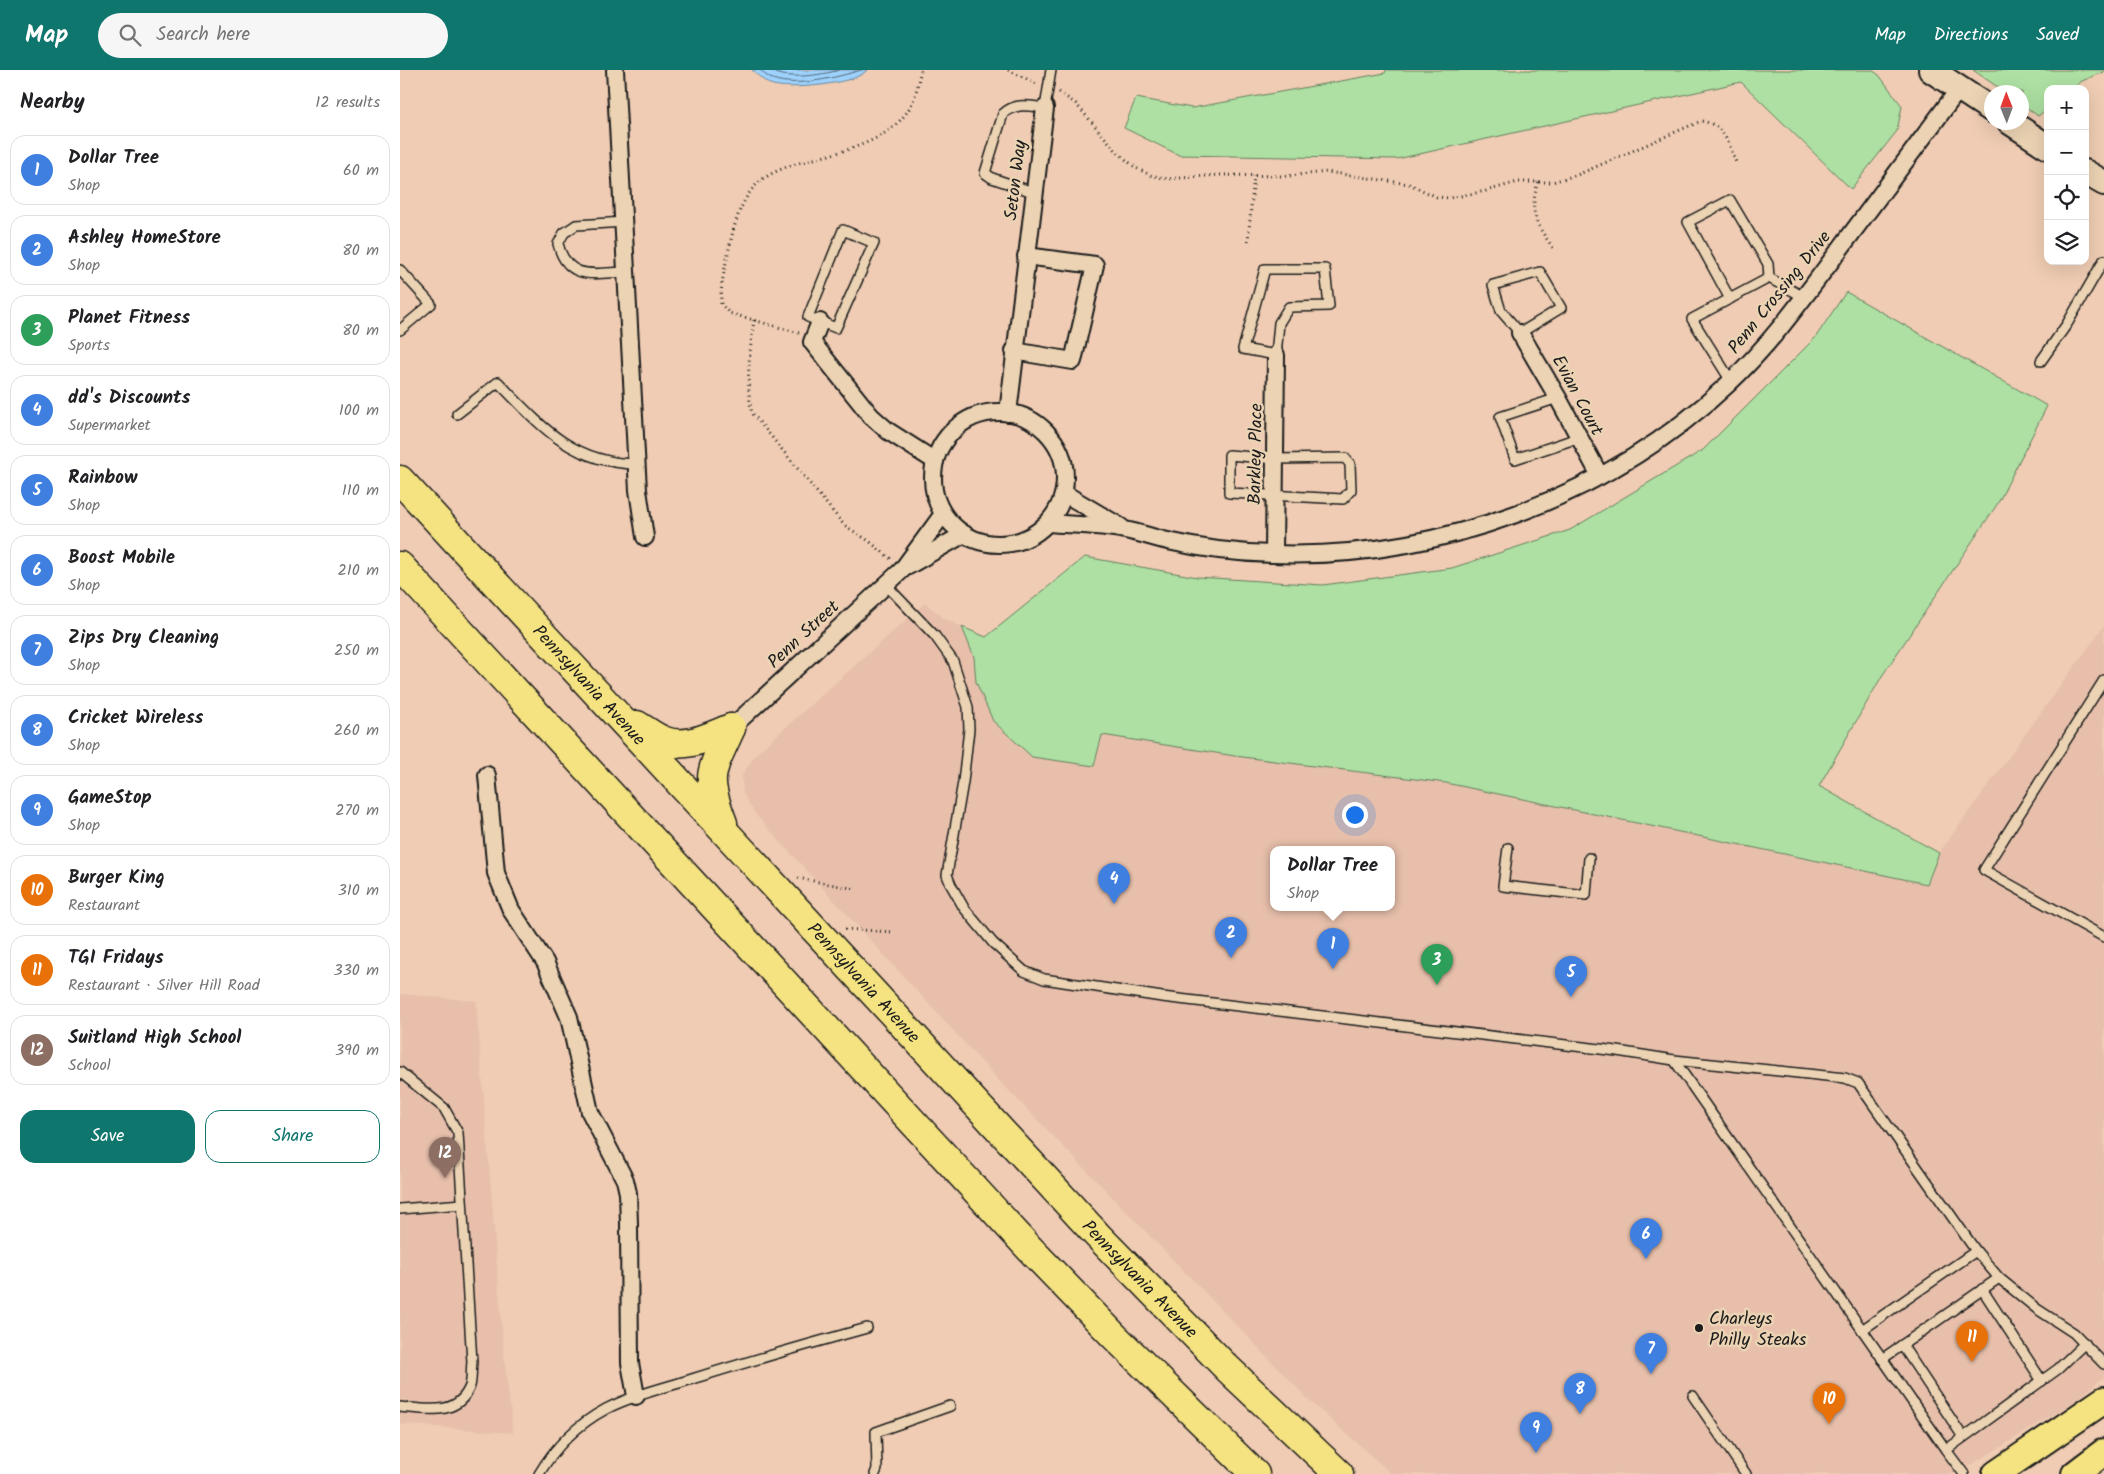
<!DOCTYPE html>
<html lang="en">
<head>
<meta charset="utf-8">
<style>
  :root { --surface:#fff; --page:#f6f6f6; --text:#202124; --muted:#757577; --line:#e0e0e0; --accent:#0f766e }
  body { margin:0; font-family:Kalam,sans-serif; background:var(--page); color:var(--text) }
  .controls { position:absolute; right:15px; top:15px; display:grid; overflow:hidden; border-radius:10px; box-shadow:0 5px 20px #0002 }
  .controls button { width:45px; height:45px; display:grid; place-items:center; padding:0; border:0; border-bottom:1px solid var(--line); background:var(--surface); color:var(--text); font:25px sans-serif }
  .compass { position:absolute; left:1584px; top:15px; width:45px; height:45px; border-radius:50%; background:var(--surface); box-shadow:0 5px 20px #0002; rotate:359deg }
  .you { position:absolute; left:954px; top:744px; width:18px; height:18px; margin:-12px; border:4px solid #fff; border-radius:50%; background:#1a73e8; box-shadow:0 0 0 8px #1a73e833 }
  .badge { display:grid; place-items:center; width:32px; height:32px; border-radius:50%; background:var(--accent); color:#fff; font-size:16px; font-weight:700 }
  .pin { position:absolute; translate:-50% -41px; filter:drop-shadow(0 1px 2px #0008) }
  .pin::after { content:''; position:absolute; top:26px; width:18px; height:15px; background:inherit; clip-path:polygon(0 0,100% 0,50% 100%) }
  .popup { position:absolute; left:870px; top:776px; width:125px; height:65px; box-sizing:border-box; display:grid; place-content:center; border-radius:10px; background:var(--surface); filter:drop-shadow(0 1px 4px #0005); font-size:16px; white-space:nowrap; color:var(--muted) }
  .popup b { font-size:19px; color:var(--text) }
  .popup::after { content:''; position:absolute; left:50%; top:100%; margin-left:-10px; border:10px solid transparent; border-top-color:var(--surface) }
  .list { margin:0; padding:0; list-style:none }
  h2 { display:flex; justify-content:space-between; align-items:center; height:65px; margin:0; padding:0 20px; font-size:21px }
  h2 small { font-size:16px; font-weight:400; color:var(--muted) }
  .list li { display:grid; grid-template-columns:32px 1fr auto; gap:15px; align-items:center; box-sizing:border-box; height:70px; margin:0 10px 10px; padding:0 10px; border:1px solid var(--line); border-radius:15px }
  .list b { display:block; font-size:19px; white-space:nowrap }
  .list p { margin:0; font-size:16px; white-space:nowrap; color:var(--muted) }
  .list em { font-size:16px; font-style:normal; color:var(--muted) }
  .actions { display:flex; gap:10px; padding:15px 20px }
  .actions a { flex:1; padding:11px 0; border:1px solid var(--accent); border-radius:15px; text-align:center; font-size:18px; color:var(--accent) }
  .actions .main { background:var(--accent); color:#fff }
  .icon { flex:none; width:28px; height:28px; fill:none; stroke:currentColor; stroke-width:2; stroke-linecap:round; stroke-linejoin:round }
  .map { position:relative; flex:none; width:1704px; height:1404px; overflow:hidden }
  header { display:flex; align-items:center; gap:30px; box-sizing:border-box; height:70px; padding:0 25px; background:var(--accent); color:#fff }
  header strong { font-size:24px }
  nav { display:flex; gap:28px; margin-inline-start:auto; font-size:18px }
  .search { width:350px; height:45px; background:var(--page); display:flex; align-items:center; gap:12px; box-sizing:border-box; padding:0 18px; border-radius:28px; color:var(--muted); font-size:19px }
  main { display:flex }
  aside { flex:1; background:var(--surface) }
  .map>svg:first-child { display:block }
</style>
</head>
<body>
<header>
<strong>Map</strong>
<div class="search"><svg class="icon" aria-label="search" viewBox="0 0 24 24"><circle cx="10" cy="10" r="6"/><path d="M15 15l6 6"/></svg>Search here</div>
<nav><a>Map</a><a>Directions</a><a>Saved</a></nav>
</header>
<main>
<aside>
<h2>Nearby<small>12 results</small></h2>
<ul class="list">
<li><span class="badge" style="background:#3f7fe0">1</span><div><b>Dollar Tree</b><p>Shop</p></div><em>60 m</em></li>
<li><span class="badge" style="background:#3f7fe0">2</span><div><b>Ashley HomeStore</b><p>Shop</p></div><em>80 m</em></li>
<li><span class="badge" style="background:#2e9e5b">3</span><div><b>Planet Fitness</b><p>Sports</p></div><em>80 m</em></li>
<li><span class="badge" style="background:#3f7fe0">4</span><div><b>dd's Discounts</b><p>Supermarket</p></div><em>100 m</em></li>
<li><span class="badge" style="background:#3f7fe0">5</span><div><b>Rainbow</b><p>Shop</p></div><em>110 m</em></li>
<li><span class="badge" style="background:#3f7fe0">6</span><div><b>Boost Mobile</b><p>Shop</p></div><em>210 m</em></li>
<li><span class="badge" style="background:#3f7fe0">7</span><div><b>Zips Dry Cleaning</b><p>Shop</p></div><em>250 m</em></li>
<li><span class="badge" style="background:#3f7fe0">8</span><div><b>Cricket Wireless</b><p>Shop</p></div><em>260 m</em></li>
<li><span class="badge" style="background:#3f7fe0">9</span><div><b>GameStop</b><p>Shop</p></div><em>270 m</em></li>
<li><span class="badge" style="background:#e8710a">10</span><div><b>Burger King</b><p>Restaurant</p></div><em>310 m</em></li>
<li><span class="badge" style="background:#e8710a">11</span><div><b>TGI Fridays</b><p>Restaurant · Silver Hill Road</p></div><em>330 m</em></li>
<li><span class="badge" style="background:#8d6e63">12</span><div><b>Suitland High School</b><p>School</p></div><em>390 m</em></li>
</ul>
<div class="actions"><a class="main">Save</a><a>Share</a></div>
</aside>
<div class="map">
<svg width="1704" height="1404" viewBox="0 0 1704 1404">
  <rect width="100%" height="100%" fill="#efccb3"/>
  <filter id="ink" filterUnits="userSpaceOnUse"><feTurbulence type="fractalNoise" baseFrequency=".02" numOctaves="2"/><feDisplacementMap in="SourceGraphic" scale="10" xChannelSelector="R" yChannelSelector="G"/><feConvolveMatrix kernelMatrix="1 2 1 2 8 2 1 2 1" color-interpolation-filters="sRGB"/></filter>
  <g filter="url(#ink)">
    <!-- built -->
    <g fill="#e7bfab" fill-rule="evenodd">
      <path d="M 525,533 L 545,549 L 562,557 L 574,587 L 576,612 L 694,696 L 702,665 L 1046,713 L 1527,814 L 1539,783 L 1704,556 L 1704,1306 L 1680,1328 L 1556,1404 L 992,1404 L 911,1332 L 593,1004 L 356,745 L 343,723 L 342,705 L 356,684 ZM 874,780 L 992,780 L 992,838 L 874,838 Z"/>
      <path d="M 0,924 L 76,931 L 104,1286 L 113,1363 L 0,1354 Z"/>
    </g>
    <!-- green -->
    <g fill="#ade0a2" stroke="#647e5f">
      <path d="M 986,0 L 1472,0 L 1479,5 L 1502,36 L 1497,61 L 1451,119 L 1341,12 L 997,89 L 779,85 L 724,58 L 736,28 L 792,38 L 985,3 Z"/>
      <path d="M 1573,0 L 1704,0 L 1704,2 L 1682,11 L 1672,19 L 1648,19 L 1648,38 L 1638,46 L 1622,34 L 1622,22 L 1605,22 Z"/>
      <path d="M 1446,222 L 1647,336 L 1598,433 L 1482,606 L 1419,716 L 1539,783 L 1527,814 L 1046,713 L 835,686 L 702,665 L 694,696 L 632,687 L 593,651 L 576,612 L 574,587 L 562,557 L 586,567 L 685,487 L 797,507 L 923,515 L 1052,498 L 1170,460 L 1303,380 L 1415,268 Z"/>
    </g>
    <!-- water -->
    <path fill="#9ed2fc" stroke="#6a89a2" d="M 352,0 L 467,0 C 457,14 387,21 370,14 C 364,12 357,4 352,0 Z"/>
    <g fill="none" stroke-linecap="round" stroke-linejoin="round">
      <!-- shore -->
      <g stroke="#506576" stroke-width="1">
        <path d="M 360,0 C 364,3 368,8 373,9 C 396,18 438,7 461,0"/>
        <path d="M 370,0 C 384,11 423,5 439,0"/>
      </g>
      <defs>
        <g id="lane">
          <path d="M 633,122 L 592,108 L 585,103 L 603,44 C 615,32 629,36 645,38 L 651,0"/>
          <path d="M 225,152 L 176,155 L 164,163 L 158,174 C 168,212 195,203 226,202"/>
          <path d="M 443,160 L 474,173 L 436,258 L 408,247 Z"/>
          <path d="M 865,199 L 925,199 L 929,236 L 889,237 L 879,253 L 876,285 L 843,279 Z"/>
          <path d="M 0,200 L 31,234 L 0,260"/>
          <path d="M 1140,202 L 1161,238 L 1120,263 L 1101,241 L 1093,215 Z"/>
          <path d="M 1330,229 L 1288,152 L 1330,130 L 1368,194 L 1369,208"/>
          <path d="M 1641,291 L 1667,254 L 1704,190"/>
          <path d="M 1331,311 L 1292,249 L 1369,208 L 1404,227"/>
          <path d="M 1158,328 L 1100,347 L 1115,389 L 1178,368"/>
          <path d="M 57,344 L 98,312 C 140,355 171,393 236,394"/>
          <path d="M 829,385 L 876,389 L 945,388 L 950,394 L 951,420 L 943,429 L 829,423 Z"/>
          <path d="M 486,515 L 535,566 L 553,591 L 568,637 L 569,659 L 563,712 L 547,805 L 551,815 L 564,838 L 593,873 L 624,901 L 644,909 L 762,927 L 1217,981 L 1274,990 L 1445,1008 L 1458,1013 L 1576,1181 L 1599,1208 L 1637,1239 L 1674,1263 L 1704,1294"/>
          <path d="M 1704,610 L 1584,800 L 1704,867"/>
          <path d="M 1108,778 L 1103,816 L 1186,825 L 1189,788"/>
          <path d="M 1274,990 L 1546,1380 L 1564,1404"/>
          <path d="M 0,1002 L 44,1038 L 58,1063 L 72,1292 C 71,1299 72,1309 70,1316 C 58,1347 26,1339 0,1337"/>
          <path d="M 0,1139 L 62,1134"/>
          <path d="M 1582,1219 L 1642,1311"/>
          <path d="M 1462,1260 L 1576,1181"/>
          <path d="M 1502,1275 L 1563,1367"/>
          <path d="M 1482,1289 L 1599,1208"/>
          <path d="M 1293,1326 L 1346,1404"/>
          <path d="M 1546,1380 L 1658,1299 L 1685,1273"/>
          <path d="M 139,1404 C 155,1377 178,1354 206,1339 C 233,1325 264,1318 292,1309 C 350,1291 409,1274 467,1258"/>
          <path d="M 475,1404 L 477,1399 L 476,1362 L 550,1336"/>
        </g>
        <g id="street">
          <path d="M 215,0 L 238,420 L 245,467"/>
          <path d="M 420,252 L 412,272 L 471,346 L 488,361 L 535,391"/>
          <path d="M 1120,263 L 1158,328 L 1200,406"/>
          <path d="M 614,281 L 673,291 L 695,195 L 626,186"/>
          <circle cx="599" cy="408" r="66"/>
          <path d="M 608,343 L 645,38"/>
          <path d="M 665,424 L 721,457"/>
          <path d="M 648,453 C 674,455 700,455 725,460 C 740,463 754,468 768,471 C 802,479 838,483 872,484 C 1036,490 1208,427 1327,315 C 1371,274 1405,226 1440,179 C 1480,125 1520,72 1559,19"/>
          <path d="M 874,484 L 876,285"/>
          <path d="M 508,496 L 564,464"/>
          <path d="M 331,658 L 502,500 L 543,444"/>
          <path d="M 87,705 L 96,803 L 111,840 L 145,892 L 169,947 L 190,1042 L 225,1110 L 228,1123 L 229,1154 L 230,1293 L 236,1326"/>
        </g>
        <g id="secondary">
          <path d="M 1531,0 L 1592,40"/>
          <path d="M 1610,52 L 1648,77"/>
          <path d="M 1685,102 L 1704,113"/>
        </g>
        <g id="primary">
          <path d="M 1596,1404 L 1704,1330"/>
          <path d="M 1675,1404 L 1704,1382"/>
        </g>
        <g id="highway">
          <path id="s1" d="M 0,410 L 698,1166 L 826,1297 L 939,1404"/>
          <path d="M 0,496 L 630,1179 L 713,1265 L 855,1404"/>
          <path d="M 237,655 C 246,660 255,668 265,671 C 287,679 310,666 331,658"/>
          <path d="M 323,753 C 304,704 311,703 331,658"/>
        </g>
      </defs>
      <!-- lane casing -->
      <use href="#lane" stroke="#1c1c1c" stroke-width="12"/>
      <!-- street casing -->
      <use href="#street" stroke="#1c1c1c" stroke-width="20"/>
      <!-- secondary casing -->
      <use href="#secondary" stroke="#1c1c1c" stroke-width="28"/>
      <!-- primary casing -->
      <use href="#primary" stroke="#1c1c1c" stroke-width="30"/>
      <!-- highway casing -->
      <use href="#highway" stroke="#1c1c1c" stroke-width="31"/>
      <!-- path -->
      <g stroke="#1c1c1c" stroke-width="3" stroke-dasharray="1 4" stroke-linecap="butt">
        <path d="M 608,0 L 637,14"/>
        <path d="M 659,22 L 676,34 L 719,84 L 736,98 L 750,105 L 768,109 L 818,105 L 888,106 L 927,102 L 1009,114 L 1037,127 L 1050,128 L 1086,121 L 1118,112 L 1152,112 L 1177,105 L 1301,51 C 1325,54 1329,75 1337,95"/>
        <path d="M 1138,112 C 1129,142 1135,154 1154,179"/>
        <path d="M 848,171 L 854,105"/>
        <path d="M 354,250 C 350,281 345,312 352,343 L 444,455 L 469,471 L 491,489"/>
        <path d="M 399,263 L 329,243 L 321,234 C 320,214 326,194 330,174 C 334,157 338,140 348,125 C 359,107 379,99 399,93 C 437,82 493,74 512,33 C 517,23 518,11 521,0"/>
        <path d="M 398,808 L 456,819"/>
        <path d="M 445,859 L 493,862"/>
      </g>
      <!-- lane -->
      <use href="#lane" stroke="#ebd3b3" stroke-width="9"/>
      <!-- street -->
      <use href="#street" stroke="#ebd3b3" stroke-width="16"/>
      <!-- secondary -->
      <use href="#secondary" stroke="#ebd3b3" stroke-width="24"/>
      <!-- primary -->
      <use href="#primary" stroke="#f5e382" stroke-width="26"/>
      <!-- highway -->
      <use href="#highway" stroke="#f5e382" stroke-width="28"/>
    </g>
  </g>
  <!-- markers -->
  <circle fill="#1c1c1c" stroke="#ebd3b3" stroke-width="2" cx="1299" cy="1258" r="5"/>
  <g text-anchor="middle" stroke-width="5" stroke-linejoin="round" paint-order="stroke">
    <!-- street labels -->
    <g font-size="18" fill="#1c1c1c" stroke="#ebd3b3">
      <text transform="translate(615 110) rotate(-83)" y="6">Seton Way</text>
      <text transform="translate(1379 222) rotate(-51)" y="6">Penn Crossing Drive</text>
      <text transform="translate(1178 325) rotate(62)" y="6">Evian Court</text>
      <text transform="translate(855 384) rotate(-89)" y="6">Barkley Place</text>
      <text transform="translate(403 564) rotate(-43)" y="6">Penn Street</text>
      <text dy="6" stroke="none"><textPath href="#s1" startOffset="279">Pennsylvania Avenue</textPath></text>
      <text dy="6" stroke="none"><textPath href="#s1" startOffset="684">Pennsylvania Avenue</textPath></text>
      <text dy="6" stroke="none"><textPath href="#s1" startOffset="1089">Pennsylvania Avenue</textPath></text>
    </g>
    <!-- poi labels -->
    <g font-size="18" fill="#1c1c1c" stroke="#ebd3b3" text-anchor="start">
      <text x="1309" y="1254">Charleys<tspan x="1309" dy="21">Philly Steaks</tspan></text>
    </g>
  </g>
</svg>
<div class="controls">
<button>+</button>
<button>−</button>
<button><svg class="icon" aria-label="locate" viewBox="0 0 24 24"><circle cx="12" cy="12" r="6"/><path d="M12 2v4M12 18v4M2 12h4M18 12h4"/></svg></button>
<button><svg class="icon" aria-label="layers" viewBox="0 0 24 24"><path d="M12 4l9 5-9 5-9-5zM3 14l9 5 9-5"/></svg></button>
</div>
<svg class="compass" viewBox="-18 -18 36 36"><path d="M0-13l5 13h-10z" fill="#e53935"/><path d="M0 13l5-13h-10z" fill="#757577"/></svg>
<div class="you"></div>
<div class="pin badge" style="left:933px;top:899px;background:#3f7fe0">1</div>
<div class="popup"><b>Dollar Tree</b>Shop</div>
<div class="pin badge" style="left:831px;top:888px;background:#3f7fe0">2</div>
<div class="pin badge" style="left:1037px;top:915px;background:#2e9e5b">3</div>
<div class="pin badge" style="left:714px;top:834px;background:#3f7fe0">4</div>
<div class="pin badge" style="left:1171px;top:927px;background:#3f7fe0">5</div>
<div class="pin badge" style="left:1246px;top:1189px;background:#3f7fe0">6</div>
<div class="pin badge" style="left:1251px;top:1304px;background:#3f7fe0">7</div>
<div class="pin badge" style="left:1180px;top:1344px;background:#3f7fe0">8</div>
<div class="pin badge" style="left:1136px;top:1383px;background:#3f7fe0">9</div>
<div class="pin badge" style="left:1429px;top:1354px;background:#e8710a">10</div>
<div class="pin badge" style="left:1572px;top:1292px;background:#e8710a">11</div>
<div class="pin badge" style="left:45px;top:1108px;background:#8d6e63">12</div>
</div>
</main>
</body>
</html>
